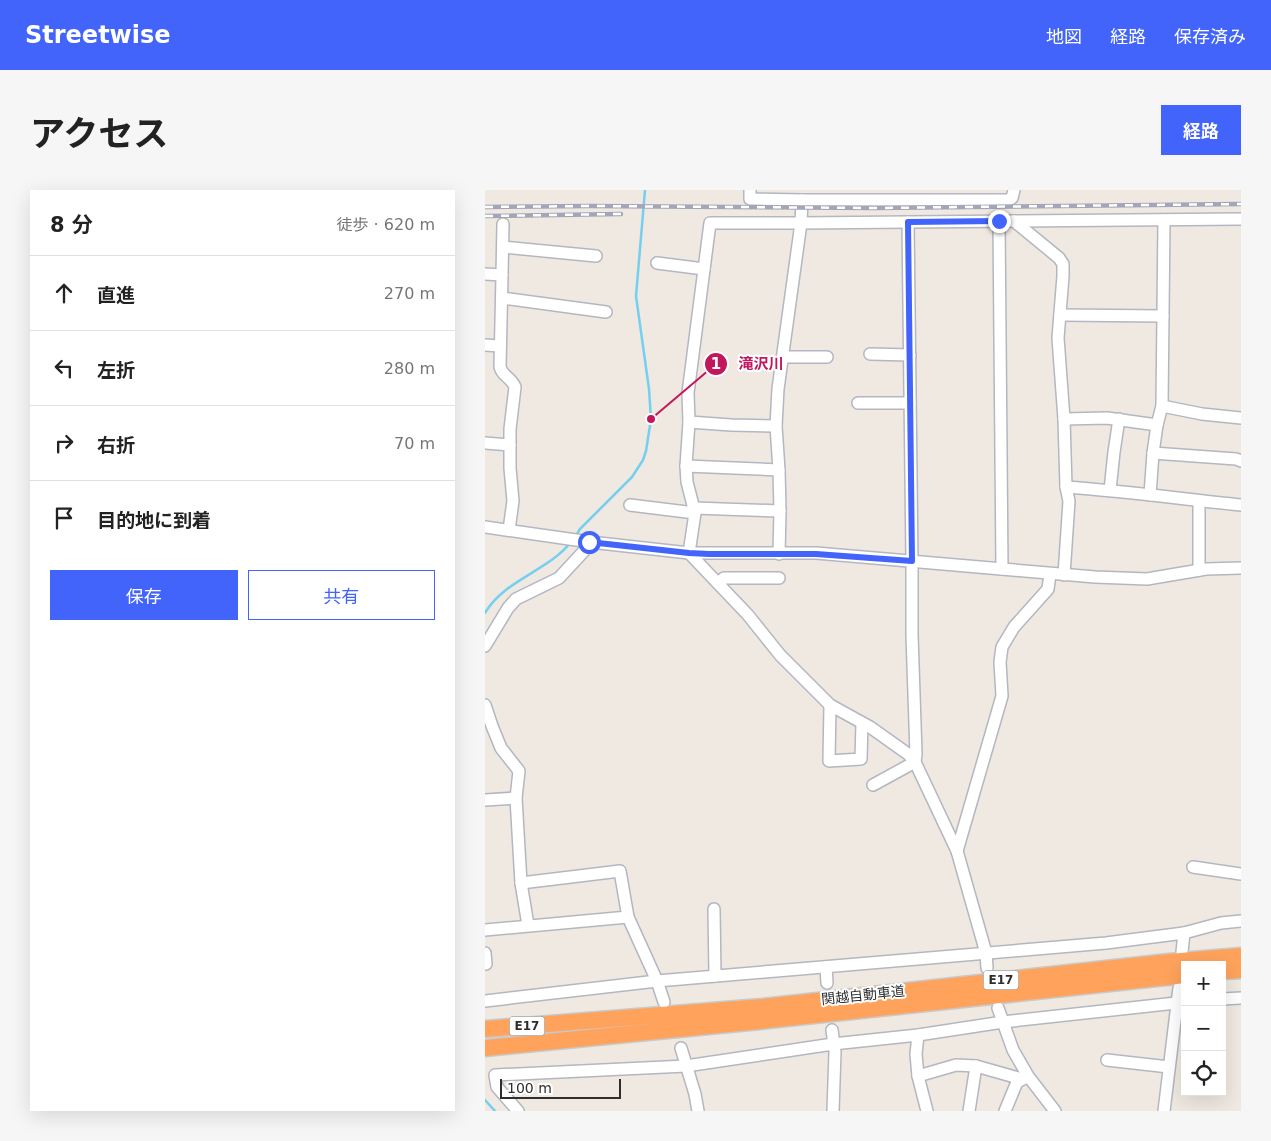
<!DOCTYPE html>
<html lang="ja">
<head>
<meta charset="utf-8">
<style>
  :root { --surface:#fff; --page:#f6f6f6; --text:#222; --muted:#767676; --line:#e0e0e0; --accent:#4264fb }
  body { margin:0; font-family:"DejaVu Sans","Noto Sans JP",sans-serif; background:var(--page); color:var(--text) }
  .controls { position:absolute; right:15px; bottom:15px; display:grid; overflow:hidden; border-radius:0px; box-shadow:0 5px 20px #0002 }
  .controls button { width:45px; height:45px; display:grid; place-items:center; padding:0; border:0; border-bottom:1px solid var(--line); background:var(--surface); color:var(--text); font:25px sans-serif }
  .scale { position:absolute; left:15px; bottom:12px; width:121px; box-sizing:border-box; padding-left:5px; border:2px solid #2e2e2e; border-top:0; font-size:14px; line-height:18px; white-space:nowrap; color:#2e2e2e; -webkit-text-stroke:4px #fff; paint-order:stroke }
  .stop { position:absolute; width:15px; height:15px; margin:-11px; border:4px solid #4264fb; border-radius:50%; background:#fff }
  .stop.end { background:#4264fb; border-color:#fff; box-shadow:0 1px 5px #0008 }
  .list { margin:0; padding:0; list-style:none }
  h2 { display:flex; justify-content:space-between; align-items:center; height:65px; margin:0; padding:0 20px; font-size:21px }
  h2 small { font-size:16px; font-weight:400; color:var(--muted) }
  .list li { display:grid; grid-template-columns:32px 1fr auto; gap:15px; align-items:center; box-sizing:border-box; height:75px; padding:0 20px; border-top:1px solid var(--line) }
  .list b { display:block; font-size:19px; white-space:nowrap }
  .list em { font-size:16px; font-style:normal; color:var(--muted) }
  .actions { display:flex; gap:10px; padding:15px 20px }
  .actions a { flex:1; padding:11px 0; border:1px solid var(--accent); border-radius:0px; text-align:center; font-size:18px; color:var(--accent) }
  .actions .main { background:var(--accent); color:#fff }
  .icon { flex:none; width:28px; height:28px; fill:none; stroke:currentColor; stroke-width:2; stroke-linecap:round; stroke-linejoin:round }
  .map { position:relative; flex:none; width:756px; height:921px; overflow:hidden; border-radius:0px }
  header { display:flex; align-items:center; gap:30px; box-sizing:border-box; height:70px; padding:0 25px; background:var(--accent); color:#fff }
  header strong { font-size:24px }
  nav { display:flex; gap:28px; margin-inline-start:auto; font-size:18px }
  .intro { display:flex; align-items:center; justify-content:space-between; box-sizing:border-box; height:120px; padding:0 30px }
  h1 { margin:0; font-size:35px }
  .button { padding:12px 22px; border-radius:0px; background:var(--accent); color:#fff; font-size:18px; font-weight:700 }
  main { display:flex; gap:30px; padding:0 30px }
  aside { flex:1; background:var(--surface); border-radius:0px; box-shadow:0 5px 20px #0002 }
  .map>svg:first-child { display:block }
</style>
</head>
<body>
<header>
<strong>Streetwise</strong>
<nav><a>地図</a><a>経路</a><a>保存済み</a></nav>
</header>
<div class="intro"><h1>アクセス</h1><a class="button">経路</a></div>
<main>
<aside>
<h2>8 分<small>徒歩 · 620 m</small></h2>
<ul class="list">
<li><svg class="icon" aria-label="ahead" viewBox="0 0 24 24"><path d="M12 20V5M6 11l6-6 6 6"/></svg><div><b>直進</b></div><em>270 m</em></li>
<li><svg class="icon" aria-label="left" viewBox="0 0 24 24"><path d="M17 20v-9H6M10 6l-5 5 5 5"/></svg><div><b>左折</b></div><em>280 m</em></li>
<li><svg class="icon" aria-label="right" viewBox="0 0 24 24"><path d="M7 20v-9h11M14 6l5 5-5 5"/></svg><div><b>右折</b></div><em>70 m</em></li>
<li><svg class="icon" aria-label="arrive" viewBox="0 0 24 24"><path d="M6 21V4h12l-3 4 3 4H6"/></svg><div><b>目的地に到着</b></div></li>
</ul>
<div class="actions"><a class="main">保存</a><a>共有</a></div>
</aside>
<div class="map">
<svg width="756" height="921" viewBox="0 0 756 921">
  <rect width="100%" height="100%" fill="#efe9e1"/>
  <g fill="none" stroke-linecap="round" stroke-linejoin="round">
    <!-- stream -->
    <g stroke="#75cff0" stroke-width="2.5">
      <path d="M 90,347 L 95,339 L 147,287 L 158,270 L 161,261 L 166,229 L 164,199 L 151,106 L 160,0"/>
      <path d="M 0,423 C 19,390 63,381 85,353"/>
      <path d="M 0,910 L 10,921"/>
    </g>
    <defs>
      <g id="minor">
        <path d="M 265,0 L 265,9 L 317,10 L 523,10 L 527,8 L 529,0"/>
        <path d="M 514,31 L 517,379"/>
        <path d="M 529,31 L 574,68 L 578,74 L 578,86 L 573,148 L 579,229 L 581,297 L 584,311 L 579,385"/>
        <path d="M 18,57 L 111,66"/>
        <path d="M 172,73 L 219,79"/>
        <path d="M 0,84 L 17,85 L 15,177 C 17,186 27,188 30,197 L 25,239 L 25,278 L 28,311 L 24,340"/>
        <path d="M 17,85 L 18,34"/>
        <path d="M 17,108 L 121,122"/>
        <path d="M 575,125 L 678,126"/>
        <path d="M 0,155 L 15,156"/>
        <path d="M 385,164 L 425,165"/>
        <path d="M 298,167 L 342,167"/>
        <path d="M 373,213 L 425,213"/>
        <path d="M 677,216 L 717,224 L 756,228"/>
        <path d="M 579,229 L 622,228 L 672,235"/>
        <path d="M 204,232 L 246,235 L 291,236"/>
        <path d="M 0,253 L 25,255"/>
        <path d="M 668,263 L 751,269 L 756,271"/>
        <path d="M 201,276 L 294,280"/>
        <path d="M 581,297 C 639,301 698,309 756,315"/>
        <path d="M 625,300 L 629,262 L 634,229"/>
        <path d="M 665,305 L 668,263 L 672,235 L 677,216 L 679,30"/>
        <path d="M 145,315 L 210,323"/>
        <path d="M 209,318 L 295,321"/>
        <path d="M 0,337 L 105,352 L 204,363 L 331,363 L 610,387 L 662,389 L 721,379 L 756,378"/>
        <path d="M 294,364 L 295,321 L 294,280 L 291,236 L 293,199 L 316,33 L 317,10"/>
        <path d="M 714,380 L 714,311"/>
        <path d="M 233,393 L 239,388 L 294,388"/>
        <path d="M 0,456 L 23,418 L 31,409 L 74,388 L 99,361 L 105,352"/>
        <path d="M 0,515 L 7,536 L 16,558 L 34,581 L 31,608"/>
        <path d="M 345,515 L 344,571 L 376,569 L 377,533"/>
        <path d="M 388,595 L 430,572 L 431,564 L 427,445 L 427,371 L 423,32"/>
        <path d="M 0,610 L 31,608 L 36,693 L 43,735"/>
        <path d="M 472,661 L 517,506 L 515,472 L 517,457 L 529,437 L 563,399 L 565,384"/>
        <path d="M 708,677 L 756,684"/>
        <path d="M 36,693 L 135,681 L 143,727 L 172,791 L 179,812"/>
        <path d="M 229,719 L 230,786"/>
        <path d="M 0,740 L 143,727"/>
        <path d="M 697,762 L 699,743"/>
        <path d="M 0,763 L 1,774"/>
        <path d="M 341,777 L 342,793"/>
        <path d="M 502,778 L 501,763 L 472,661 L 430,572 L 423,564 L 385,537 L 345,515 L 295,465 L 263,425 L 204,363 L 210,323 L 202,292 L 201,276 L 204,232 L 203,203 L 225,33 L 316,33 L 756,29"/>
        <path d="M 737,809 L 756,808"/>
        <path d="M 0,811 L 172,791 L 621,753 L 699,743 L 736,733 L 756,731"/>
        <path d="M 513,818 L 528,860 L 543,886 L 570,921"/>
        <path d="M 347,840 L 350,862 L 348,921"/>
        <path d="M 433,845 L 431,864 L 433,886 L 442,921"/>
        <path d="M 196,858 L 210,904 L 213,921"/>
        <path d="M 622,870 L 684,877"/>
        <path d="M 433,886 L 471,875 L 491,876"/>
        <path d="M 33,921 L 12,897 L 10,885 L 201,876 L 348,854 L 433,845 L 518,832 L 700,812"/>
        <path d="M 484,921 L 491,876 L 537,889"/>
        <path d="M 520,921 L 532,892 L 542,887"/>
        <path d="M 679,921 L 694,798"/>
      </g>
      <g id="highway">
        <path d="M 737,781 L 756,780"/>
        <path d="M 0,839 L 277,817 L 684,772 L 756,766"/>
        <path d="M 0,858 L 275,831 L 700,785"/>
      </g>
    </defs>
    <!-- minor casing -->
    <use href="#minor" stroke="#b4b7c1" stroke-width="14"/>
    <!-- highway casing -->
    <use href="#highway" stroke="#c9c9c9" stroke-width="19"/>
    <!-- minor -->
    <use href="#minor" stroke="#fff" stroke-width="11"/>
    <!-- highway -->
    <use href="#highway" stroke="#ffa35c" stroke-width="16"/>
    <defs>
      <g id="rail">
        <path d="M 0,17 L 105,16 L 390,18 L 756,14"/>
        <path d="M 0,26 L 136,24"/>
      </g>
    </defs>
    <!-- rail casing -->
    <use href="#rail" stroke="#a3a6b8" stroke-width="4.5"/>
    <!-- rail -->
    <use href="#rail" stroke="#fff" stroke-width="2.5" stroke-dasharray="8" stroke-linecap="butt"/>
  </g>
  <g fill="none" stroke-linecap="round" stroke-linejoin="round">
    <!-- route -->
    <path stroke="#4264fb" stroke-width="6" d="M 104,352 L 204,363 L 224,364 L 331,364 L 427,371 L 423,32 L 514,31"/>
  </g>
  <g text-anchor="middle" stroke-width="4" stroke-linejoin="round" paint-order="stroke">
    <!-- shield labels -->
    <g fill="#fff" stroke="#6d6d6d" stroke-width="1">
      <rect x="498.5" y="780.5" width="35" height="19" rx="4"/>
      <rect x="24.5" y="826.5" width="35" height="19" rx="4"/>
    </g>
    <g font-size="12" font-weight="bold" fill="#2e2e2e">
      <text x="516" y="794">E17</text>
      <text x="42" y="840">E17</text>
    </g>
    <!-- street labels -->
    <g font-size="14" fill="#2e2e2e" stroke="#fff">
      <text transform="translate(378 805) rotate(-6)" y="5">関越自動車道</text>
    </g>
  </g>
  <!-- callouts -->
  <path fill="none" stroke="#c2185b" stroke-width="2" d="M166 229L231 174"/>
  <g fill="#c2185b" stroke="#fff" stroke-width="2">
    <circle cx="166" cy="229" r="5"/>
    <circle cx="231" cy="174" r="12"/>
  </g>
  <g font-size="15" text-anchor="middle" font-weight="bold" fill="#fff">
    <text x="231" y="179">1</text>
  </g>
  <g font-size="15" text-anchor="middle" font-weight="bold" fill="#c2185b" stroke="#fff" stroke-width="4" stroke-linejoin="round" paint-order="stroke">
    <text x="276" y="179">滝沢川</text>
  </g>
</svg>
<div class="controls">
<button>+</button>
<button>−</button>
<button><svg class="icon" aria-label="locate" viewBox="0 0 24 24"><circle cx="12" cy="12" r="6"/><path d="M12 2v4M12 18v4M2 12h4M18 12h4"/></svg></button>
</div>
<div class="scale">100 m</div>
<div class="stop" style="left:104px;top:352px"></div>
<div class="stop end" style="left:514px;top:31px"></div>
</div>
</main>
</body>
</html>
